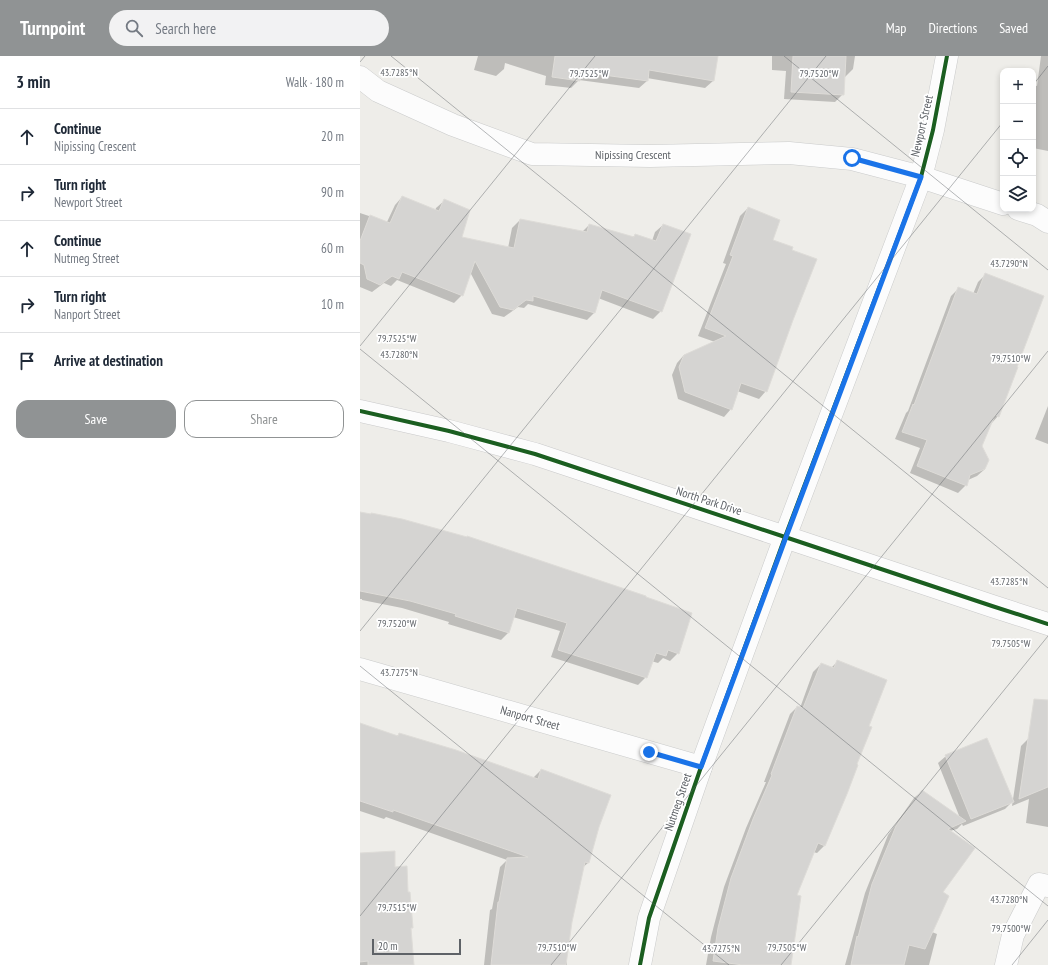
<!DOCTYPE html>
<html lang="en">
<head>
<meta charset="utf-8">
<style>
  :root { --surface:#fff; --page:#f2f2f3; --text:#1f2937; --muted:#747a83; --line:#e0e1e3; --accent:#909394 }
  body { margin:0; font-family:"PT Sans Narrow",sans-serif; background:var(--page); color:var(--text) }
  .controls { position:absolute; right:12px; top:12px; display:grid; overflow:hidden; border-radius:8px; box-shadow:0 2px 6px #0003 }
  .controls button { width:36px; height:36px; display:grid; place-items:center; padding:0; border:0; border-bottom:1px solid var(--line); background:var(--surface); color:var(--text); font:20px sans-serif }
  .scale { position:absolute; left:12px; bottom:10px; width:89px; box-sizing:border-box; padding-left:4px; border:2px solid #5e6267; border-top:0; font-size:11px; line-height:14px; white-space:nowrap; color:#5e6267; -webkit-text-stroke:3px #fff; paint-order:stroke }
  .stop { position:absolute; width:12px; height:12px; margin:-9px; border:3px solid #1a73e8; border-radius:50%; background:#fff }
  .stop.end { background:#1a73e8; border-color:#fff; box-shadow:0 1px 4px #0008 }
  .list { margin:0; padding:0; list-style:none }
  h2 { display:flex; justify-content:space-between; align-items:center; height:52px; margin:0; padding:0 16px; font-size:17px }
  h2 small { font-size:13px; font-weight:400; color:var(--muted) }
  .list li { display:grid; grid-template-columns:26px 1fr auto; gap:12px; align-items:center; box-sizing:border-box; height:56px; padding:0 16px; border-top:1px solid var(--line) }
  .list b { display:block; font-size:15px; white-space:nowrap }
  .list p { margin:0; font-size:13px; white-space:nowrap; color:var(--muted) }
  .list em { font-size:13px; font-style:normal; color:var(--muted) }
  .actions { display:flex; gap:8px; padding:12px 16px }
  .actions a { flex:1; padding:9px 0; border:1px solid var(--accent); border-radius:12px; text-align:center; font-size:14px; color:var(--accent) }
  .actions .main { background:var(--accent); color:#fff }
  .icon { flex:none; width:22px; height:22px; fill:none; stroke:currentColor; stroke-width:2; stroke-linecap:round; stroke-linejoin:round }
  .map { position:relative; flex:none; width:688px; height:909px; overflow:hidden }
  header { display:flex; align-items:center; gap:24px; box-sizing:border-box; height:56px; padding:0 20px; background:var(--accent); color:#fff }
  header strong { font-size:19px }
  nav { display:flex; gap:22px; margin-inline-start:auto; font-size:14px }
  .search { width:280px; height:36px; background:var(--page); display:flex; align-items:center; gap:10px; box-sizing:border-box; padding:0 14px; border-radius:22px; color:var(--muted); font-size:15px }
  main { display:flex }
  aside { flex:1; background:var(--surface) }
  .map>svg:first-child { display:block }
</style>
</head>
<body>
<header>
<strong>Turnpoint</strong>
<div class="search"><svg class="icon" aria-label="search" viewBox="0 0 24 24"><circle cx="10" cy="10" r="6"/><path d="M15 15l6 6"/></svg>Search here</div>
<nav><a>Map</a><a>Directions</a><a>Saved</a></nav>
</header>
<main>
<aside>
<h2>3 min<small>Walk · 180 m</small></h2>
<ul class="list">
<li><svg class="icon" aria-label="ahead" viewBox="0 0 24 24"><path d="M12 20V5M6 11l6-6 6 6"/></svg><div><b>Continue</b><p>Nipissing Crescent</p></div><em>20 m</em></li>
<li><svg class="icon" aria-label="right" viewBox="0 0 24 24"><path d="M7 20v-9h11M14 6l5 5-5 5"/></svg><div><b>Turn right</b><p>Newport Street</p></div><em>90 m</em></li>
<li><svg class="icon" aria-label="ahead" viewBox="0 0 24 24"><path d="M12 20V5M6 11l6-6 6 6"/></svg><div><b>Continue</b><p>Nutmeg Street</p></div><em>60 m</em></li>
<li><svg class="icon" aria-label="right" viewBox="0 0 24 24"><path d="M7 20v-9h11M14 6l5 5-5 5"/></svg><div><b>Turn right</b><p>Nanport Street</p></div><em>10 m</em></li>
<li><svg class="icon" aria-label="arrive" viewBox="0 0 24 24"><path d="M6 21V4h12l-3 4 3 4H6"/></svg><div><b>Arrive at destination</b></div></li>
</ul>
<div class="actions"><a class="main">Save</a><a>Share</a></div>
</aside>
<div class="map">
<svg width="688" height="909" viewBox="0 0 688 909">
  <rect width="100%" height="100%" fill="#eeede9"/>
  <!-- shadow -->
  <g fill="#0003">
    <path d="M 118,0 L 358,0 L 357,2 L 353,25 L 345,32 L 287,22 L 287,25 L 279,32 L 219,24 L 211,32 L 185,29 L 186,20 L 145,7 L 144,13 L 136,20 L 114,14 Z"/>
    <path d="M 412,0 L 495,0 L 493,13 L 485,21 L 484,21 L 483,38 L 475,46 L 424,43 L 426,15 L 412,14 Z"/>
    <path d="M 681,0 L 688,0 L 688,95 L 673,92 L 673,29 L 677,30 Z"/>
    <path d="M 42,141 L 75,155 L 76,152 L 84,145 L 100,182 L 148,192 L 152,172 L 160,164 L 222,176 L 229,169 L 273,181 L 275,179 L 292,185 L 295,176 L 303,169 L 301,255 L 293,263 L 238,242 L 235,256 L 227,264 L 168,248 L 164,252 L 158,251 L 144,261 L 132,258 L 110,216 L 102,239 L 94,247 L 37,224 L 31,230 L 24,227 L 12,236 L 0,231 L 0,157 L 27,166 L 35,149 Z"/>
    <path d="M 388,152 L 412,185 L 406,335 L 399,343 L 377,335 L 371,353 L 364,361 L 318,343 L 312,319 L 317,307 L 324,299 L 355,286 L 338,280 L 366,208 L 363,207 L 380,160 Z"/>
    <path d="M 625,219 L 638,360 L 631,368 L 621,390 L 625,413 L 617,420 L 608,424 L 606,429 L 598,437 L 550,417 L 560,392 L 535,383 L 546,357 L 548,355 L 591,240 L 598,233 L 613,238 L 618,226 Z"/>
    <path d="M 688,350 L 688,388 L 675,383 Z"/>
    <path d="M 0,457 L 318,597 L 310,605 L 303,602 L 298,607 L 291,605 L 286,621 L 278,629 L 191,601 L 200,575 L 153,561 L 148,577 L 141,584 L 88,568 L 89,566 L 42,552 L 2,544 L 2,543 L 0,543 Z"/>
    <path d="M 478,605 L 464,790 L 457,797 L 453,796 L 436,840 L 430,909 L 346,909 L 351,881 L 364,831 L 386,772 L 406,726 L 404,726 L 430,658 L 437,651 L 440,652 L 453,616 L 461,608 L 471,612 Z"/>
    <path d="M 0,668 L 37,680 L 39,678 L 173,722 L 181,714 L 238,771 L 228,807 L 222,812 L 211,866 L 206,905 L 207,905 L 207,909 L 124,909 L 130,854 L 132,853 L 140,811 L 147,804 L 26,761 L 24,763 L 0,755 Z"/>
    <path d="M 669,682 L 688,685 L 688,771 L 666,767 L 669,743 L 652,750 L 661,690 Z"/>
    <path d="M 586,700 L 653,745 L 645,753 L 603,770 L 602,768 L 597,773 L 590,775 L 582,837 L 572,876 L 577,878 L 569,909 L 485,909 L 505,837 L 528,779 L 554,742 L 562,735 L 600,762 L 578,707 Z"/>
    <path d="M 0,798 L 34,812 L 47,837 L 52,871 L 50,873 L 53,909 L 0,909 Z"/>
  </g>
  <!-- building -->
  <g fill="#d5d4d2" stroke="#dedcd8">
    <path d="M 195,0 L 358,0 L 354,25 L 289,14 L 288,25 L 221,16 L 220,25 L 192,21 Z"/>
    <path d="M 433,0 L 486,0 L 484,39 L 431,36 Z"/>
    <path d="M 42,140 L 79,155 L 84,143 L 110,154 L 102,181 L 154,192 L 160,163 L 227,176 L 229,168 L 274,181 L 275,178 L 296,185 L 303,168 L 331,178 L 302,256 L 242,234 L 235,257 L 173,240 L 173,245 L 166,244 L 153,254 L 140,251 L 115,205 L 103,240 L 42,216 L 39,223 L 32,220 L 20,229 L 7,223 L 4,209 L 0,207 L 0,185 L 10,159 L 30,167 Z"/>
    <path d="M 388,151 L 420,164 L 413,184 L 433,191 L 432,194 L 457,203 L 433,264 L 407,336 L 381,327 L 372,354 L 325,336 L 319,311 L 324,299 L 366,280 L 345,272 L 373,200 L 370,199 Z"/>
    <path d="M 625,217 L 684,240 L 657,311 L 658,311 L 639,361 L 635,359 L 622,390 L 629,404 L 625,413 L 610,419 L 607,430 L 557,410 L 567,384 L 542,376 L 553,348 L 554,349 L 598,231 L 617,238 Z"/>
    <path d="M 0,456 L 11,458 L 11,457 L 42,463 L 107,481 L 107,480 L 286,540 L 286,541 L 332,557 L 319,598 L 308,594 L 306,600 L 296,597 L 287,622 L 198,594 L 207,567 L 157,552 L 149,577 L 95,560 L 96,558 L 50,545 L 0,535 Z"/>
    <path d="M 477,604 L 527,624 L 509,670 L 512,671 L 497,708 L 498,709 L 487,738 L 465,790 L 458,787 L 437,839 L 441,840 L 431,909 L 383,909 L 353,905 L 358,872 L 371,822 L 393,763 L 412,719 L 411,718 L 437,650 L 443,652 L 461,607 L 474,612 Z"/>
    <path d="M 674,643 L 688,644 L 688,731 L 659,743 Z"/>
    <path d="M 0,667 L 38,680 L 39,677 L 96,694 L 178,723 L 181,713 L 251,739 L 239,771 L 229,807 L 225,806 L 212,866 L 206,909 L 131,909 L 138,846 L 139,846 L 147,802 L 168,801 L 33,754 L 33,756 L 0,745 Z"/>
    <path d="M 627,682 L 654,746 L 611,763 L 585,699 Z"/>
    <path d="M 562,734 L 606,765 L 588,773 L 615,792 L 583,836 L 589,840 L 565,893 L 549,889 L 544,909 L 491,909 L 497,880 L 498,881 L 512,828 L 536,770 Z"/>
    <path d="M 35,795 L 35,811 L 47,810 L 48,836 L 50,836 L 53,872 L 51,872 L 54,909 L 8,909 L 8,905 L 0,906 L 0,797 Z"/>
  </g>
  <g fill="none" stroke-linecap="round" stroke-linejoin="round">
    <defs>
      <g id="street">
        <path d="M 0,21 L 18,35 L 93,69 L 172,98 L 290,100 L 429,97 L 492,103 L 561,121 L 643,148"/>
        <path d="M 658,153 L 677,159 L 688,166"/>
        <path d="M 0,613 L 341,711"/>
        <path d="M 280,909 L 289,862 L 341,711 L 425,481 L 561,121 L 573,74 L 587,0"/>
        <path d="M 646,909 L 653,879 L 679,828 L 688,830"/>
      </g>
      <path id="secondary" d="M 0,355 L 89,375 L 175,398 L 425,481 L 632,550 L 688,568"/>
    </defs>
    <!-- street casing -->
    <use href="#street" stroke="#cacbcb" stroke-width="23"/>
    <!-- secondary casing -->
    <use href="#secondary" stroke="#c9c9ca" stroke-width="23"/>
    <!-- street -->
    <use href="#street" stroke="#fcfcfc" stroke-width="22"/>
    <!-- secondary -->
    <use href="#secondary" stroke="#fcfcfc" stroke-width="22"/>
    <defs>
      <g id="cycleway">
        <path d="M 0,355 L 89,375 L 175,398 L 425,481 L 632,550 L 688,568"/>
        <path d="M 280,909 L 289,862 L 341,711 L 425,481 L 561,121 L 573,74 L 587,0"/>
      </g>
    </defs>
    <!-- cycleway casing -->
    <use href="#cycleway" stroke="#fff" stroke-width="6"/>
    <!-- cycleway -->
    <use href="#cycleway" stroke="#1b5e20" stroke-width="4"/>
  </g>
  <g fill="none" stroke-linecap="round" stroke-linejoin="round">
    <!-- route -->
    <path stroke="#1a73e8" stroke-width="5" d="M 289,696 L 341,711 L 426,481 L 561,121 L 492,102"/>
  </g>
  <!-- ticks -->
  <path fill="none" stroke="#5e6267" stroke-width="1" stroke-opacity="0.45" d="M 31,0 L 688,532M 424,0 L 688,214M 0,6 L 5,0M 673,29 L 688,10M 0,290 L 235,0M 0,293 L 688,850M 0,575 L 466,0M 0,610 L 369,909M 0,860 L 643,66M 191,909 L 688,295M 421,909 L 688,580M 652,909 L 688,864"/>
  <g text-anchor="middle" stroke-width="3.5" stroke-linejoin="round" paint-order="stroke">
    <!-- street labels -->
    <g font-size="12" fill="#5e6267" stroke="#fff">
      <text transform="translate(562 70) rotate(-77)" y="4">Newport Street</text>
      <text x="273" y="103">Nipissing Crescent</text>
      <text transform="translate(349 445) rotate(18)" y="4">North Park Drive</text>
      <text transform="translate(170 662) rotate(16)" y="4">Nanport Street</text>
      <text transform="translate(318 746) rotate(-71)" y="4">Nutmeg Street</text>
    </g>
  </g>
  <g font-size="10" text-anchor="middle" fill="#5e6267" stroke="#fff" stroke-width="3.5" stroke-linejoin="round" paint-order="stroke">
    <text x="39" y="20">43.7285°N</text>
    <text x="229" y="21">79.7525°W</text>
    <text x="459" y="21">79.7520°W</text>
    <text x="649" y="211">43.7290°N</text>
    <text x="37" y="286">79.7525°W</text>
    <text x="39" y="302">43.7280°N</text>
    <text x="651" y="306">79.7510°W</text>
    <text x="649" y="529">43.7285°N</text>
    <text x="37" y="571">79.7520°W</text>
    <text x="651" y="591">79.7505°W</text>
    <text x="39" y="620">43.7275°N</text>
    <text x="649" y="847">43.7280°N</text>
    <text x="37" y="855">79.7515°W</text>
    <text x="651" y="876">79.7500°W</text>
    <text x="197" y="895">79.7510°W</text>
    <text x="427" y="895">79.7505°W</text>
    <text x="361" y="896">43.7275°N</text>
  </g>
</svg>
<div class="controls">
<button>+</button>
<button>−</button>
<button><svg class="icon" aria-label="locate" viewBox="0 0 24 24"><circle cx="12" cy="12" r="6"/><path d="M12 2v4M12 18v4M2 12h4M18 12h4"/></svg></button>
<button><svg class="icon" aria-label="layers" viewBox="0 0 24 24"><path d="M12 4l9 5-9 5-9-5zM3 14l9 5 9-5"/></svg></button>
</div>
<div class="scale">20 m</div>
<div class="stop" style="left:492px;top:102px"></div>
<div class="stop end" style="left:289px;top:696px"></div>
</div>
</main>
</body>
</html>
